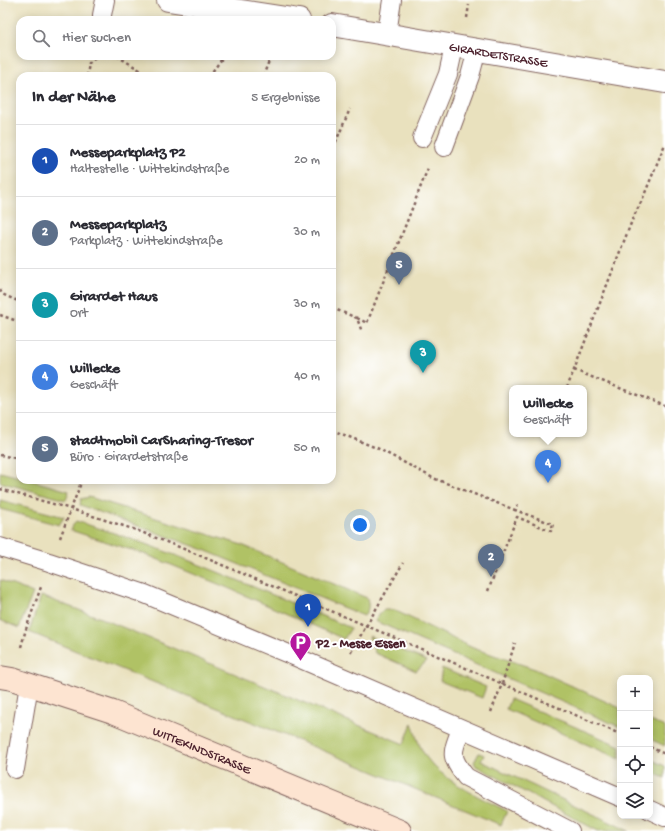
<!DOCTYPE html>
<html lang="de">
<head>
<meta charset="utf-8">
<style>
  :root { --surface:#fff; --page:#f2f2f3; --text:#2b2b33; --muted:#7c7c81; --line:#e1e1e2; --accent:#ea580c }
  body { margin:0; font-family:"Gochi Hand",sans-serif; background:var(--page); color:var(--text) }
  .controls { position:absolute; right:12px; bottom:12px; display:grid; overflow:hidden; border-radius:8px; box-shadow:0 2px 10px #0003 }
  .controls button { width:36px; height:36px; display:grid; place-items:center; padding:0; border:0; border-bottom:1px solid var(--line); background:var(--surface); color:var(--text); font:20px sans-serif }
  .you { position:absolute; left:360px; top:525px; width:14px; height:14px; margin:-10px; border:3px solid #fff; border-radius:50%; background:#1a73e8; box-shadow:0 0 0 6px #1a73e833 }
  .badge { display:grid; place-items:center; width:26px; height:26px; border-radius:50%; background:var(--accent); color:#fff; font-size:13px; font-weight:700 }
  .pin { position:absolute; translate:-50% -33px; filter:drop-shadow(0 1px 2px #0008) }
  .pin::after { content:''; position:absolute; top:21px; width:14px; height:12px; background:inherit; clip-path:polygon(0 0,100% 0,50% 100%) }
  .popup { position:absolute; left:509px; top:385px; width:78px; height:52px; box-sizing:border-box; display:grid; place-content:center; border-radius:8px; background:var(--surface); filter:drop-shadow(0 1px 3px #0005); font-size:13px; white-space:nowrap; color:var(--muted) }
  .popup b { font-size:15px; color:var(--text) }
  .popup::after { content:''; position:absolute; left:50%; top:100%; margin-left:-8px; border:8px solid transparent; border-top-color:var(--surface) }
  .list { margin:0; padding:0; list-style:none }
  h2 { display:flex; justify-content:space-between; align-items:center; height:52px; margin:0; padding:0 16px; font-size:17px }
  h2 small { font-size:13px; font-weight:400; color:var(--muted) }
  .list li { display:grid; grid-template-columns:26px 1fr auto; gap:12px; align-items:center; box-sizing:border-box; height:72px; padding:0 16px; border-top:1px solid var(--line) }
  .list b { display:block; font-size:15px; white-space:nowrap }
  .list p { margin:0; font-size:13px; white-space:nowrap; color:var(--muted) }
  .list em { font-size:13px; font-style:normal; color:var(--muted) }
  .icon { flex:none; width:22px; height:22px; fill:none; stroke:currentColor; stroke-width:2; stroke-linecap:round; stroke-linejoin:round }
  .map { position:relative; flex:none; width:665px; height:831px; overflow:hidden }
  .search { position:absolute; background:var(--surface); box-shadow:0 2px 10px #0003; left:16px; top:16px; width:320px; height:44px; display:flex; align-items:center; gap:10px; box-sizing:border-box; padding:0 14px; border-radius:12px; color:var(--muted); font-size:15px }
  .panel { position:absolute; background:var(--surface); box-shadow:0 2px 10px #0003; left:16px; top:72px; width:320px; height:412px; border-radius:12px }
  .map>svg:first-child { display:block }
</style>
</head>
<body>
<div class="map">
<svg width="665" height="831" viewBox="0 0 665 831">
  <rect width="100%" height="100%" fill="#fff"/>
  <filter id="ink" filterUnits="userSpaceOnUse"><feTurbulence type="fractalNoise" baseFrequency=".025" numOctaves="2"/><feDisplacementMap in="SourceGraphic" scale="8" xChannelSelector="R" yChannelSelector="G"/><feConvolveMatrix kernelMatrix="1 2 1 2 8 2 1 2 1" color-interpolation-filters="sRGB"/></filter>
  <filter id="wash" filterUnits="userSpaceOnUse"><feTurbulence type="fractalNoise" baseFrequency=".012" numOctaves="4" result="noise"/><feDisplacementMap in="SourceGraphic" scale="16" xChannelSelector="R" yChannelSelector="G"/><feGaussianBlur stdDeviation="0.9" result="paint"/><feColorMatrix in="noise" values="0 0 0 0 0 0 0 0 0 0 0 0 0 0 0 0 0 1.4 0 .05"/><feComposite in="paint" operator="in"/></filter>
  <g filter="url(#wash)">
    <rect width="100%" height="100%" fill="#e9e1be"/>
    <!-- green -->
    <g fill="#b0c265" stroke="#7d7048">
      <path d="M 0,472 L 20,477 L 20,480 L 30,480 L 69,491 L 66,500 L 0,482 Z"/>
      <path d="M 89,497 L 242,545 L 367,598 C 369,605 369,610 364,616 L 199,548 L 80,505 L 81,499 Z"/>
      <path d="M 0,500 L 64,517 L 59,525 L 0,509 Z"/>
      <path d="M 76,521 C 170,549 260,590 351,628 L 344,639 L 228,588 L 147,555 L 70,530 Z"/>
      <path d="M 0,580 L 33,593 L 19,628 L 0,620 Z"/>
      <path d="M 41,596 L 98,617 L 404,744 L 412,723 C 415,733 418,743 423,752 C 439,780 480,797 507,811 L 501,825 L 324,751 L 29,632 Z"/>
      <path d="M 384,610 L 394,610 L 473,648 L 535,669 L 620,708 L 620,727 L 375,621 L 380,613 Z"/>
      <path d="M 369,636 L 427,661 L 416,671 L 375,653 Z"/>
      <path d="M 442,668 L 486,687 L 482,698 L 440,681 Z"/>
      <path d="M 510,699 L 620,746 L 620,759 L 506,709 Z"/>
      <path d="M 650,721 L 665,727 L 665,746 L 650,739 Z"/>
      <path d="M 479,753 L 484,755 L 481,761 L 629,831 L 598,831 L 476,766 L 474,762 Z"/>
      <path d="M 650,759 L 665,766 L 665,778 L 650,772 Z"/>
    </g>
  </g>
  <g filter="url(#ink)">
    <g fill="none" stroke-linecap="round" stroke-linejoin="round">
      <defs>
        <g id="lane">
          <path d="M 102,20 L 102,15 L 105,0"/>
          <path d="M 387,34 L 392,0"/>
          <path d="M 422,138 L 448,74 L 454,47"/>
          <path d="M 444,147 L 470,76 L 477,50"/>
          <path d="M 0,547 L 49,562 L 145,594 L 296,657 L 620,797"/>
          <path d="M 461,729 C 452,753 449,756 466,777 L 570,831"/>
          <path d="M 15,769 L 29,685"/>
          <path d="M 650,810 L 665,817"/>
        </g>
        <g id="street">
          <path d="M 168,0 L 299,20"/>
          <path id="s1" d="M 332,25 L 665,82"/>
        </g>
        <g id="secondary">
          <path id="s2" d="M 0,677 L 12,679 L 113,712 L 400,831"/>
        </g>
      </defs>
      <!-- lane casing -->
      <use href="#lane" stroke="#82635e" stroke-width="20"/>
      <!-- street casing -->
      <use href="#street" stroke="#82635e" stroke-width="24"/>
      <!-- secondary casing -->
      <use href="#secondary" stroke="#82635e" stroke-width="24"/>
      <!-- path -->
      <g stroke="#82635e" stroke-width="2.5" stroke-dasharray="3 3" stroke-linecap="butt">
        <path d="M 467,18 L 469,5"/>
        <path d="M 117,56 L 140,70 L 142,76"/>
        <path d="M 87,76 L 89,63 L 98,56"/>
        <path d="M 209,76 L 224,56"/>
        <path d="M 263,76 L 271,56"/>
        <path d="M 332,146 L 334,146 L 350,109"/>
        <path d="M 0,290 L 2,294 L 20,302"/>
        <path d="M 332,308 L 357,318 L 362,332"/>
        <path d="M 0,315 L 20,322"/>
        <path d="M 357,318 L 367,323 L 428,168"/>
        <path d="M 574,370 L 665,406"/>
        <path d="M 567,388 L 633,218 L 643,198 L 665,144"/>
        <path d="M 332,430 L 379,449 L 433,478 L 515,510 L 517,505"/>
        <path d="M 0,455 L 20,459"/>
        <path d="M 0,489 L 71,509 L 136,530 L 189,551 L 426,651 L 620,734"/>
        <path d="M 60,538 L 82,480"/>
        <path d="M 488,591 L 517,517 L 551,531 L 553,524 L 515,510"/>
        <path d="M 21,647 L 26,629 L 41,587"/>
        <path d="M 351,652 L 403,563"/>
        <path d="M 491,712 L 502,684 L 515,643"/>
        <path d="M 650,747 L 665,754"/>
      </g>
      <!-- lane -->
      <use href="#lane" stroke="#fff" stroke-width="18"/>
      <!-- street -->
      <use href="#street" stroke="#fff" stroke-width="22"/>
      <!-- secondary -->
      <use href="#secondary" stroke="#fde4d1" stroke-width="22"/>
    </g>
  </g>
  <!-- icons -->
  <defs>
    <symbol id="parking-pin" viewBox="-11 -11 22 30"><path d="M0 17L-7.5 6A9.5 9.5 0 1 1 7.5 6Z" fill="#b5179e" stroke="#fff"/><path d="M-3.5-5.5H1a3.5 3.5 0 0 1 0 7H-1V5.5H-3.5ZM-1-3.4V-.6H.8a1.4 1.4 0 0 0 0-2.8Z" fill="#fff"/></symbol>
  </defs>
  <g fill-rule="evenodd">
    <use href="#parking-pin" x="288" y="630" width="25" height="34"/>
  </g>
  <g text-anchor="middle" stroke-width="4" stroke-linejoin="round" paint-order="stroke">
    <!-- street labels -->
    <g font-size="13" fill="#4a1f2b" stroke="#fff">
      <text dy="5" stroke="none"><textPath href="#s1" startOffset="169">GIRARDETSTRASSE</textPath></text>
      <text dy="5" stroke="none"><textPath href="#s2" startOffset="215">WITTEKINDSTRASSE</textPath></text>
    </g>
    <!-- poi labels -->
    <g font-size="13" font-weight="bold" fill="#4a1f2b" stroke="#fff" text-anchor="start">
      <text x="316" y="647">P2 - Messe Essen</text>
    </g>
  </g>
</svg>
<div class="controls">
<button>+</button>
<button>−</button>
<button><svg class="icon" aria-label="locate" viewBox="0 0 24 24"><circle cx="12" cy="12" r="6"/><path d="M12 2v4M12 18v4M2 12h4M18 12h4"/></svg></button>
<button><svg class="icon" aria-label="layers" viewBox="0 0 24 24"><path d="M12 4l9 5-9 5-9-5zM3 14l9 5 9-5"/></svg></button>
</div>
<div class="you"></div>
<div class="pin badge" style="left:308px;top:627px;background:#1a4fb4">1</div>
<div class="pin badge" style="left:491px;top:577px;background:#5c6f8a">2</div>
<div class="pin badge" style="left:423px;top:373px;background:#0f9aa8">3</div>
<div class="pin badge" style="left:548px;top:483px;background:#3f7fe0">4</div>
<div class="popup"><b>Willecke</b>Geschäft</div>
<div class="pin badge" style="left:399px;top:285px;background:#5c6f8a">5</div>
<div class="search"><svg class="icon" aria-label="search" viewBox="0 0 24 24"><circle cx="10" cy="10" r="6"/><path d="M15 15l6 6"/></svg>Hier suchen</div>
<section class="panel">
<h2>In der Nähe<small>5 Ergebnisse</small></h2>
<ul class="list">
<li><span class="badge" style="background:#1a4fb4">1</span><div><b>Messeparkplatz P2</b><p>Haltestelle · Wittekindstraße</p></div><em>20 m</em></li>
<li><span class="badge" style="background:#5c6f8a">2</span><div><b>Messeparkplatz</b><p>Parkplatz · Wittekindstraße</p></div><em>30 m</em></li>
<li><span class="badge" style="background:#0f9aa8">3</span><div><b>Girardet Haus</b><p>Ort</p></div><em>30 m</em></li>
<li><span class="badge" style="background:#3f7fe0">4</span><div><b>Willecke</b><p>Geschäft</p></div><em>40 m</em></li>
<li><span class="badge" style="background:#5c6f8a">5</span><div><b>stadtmobil CarSharing-Tresor</b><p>Büro · Girardetstraße</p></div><em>50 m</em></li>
</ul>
</section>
</div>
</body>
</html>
